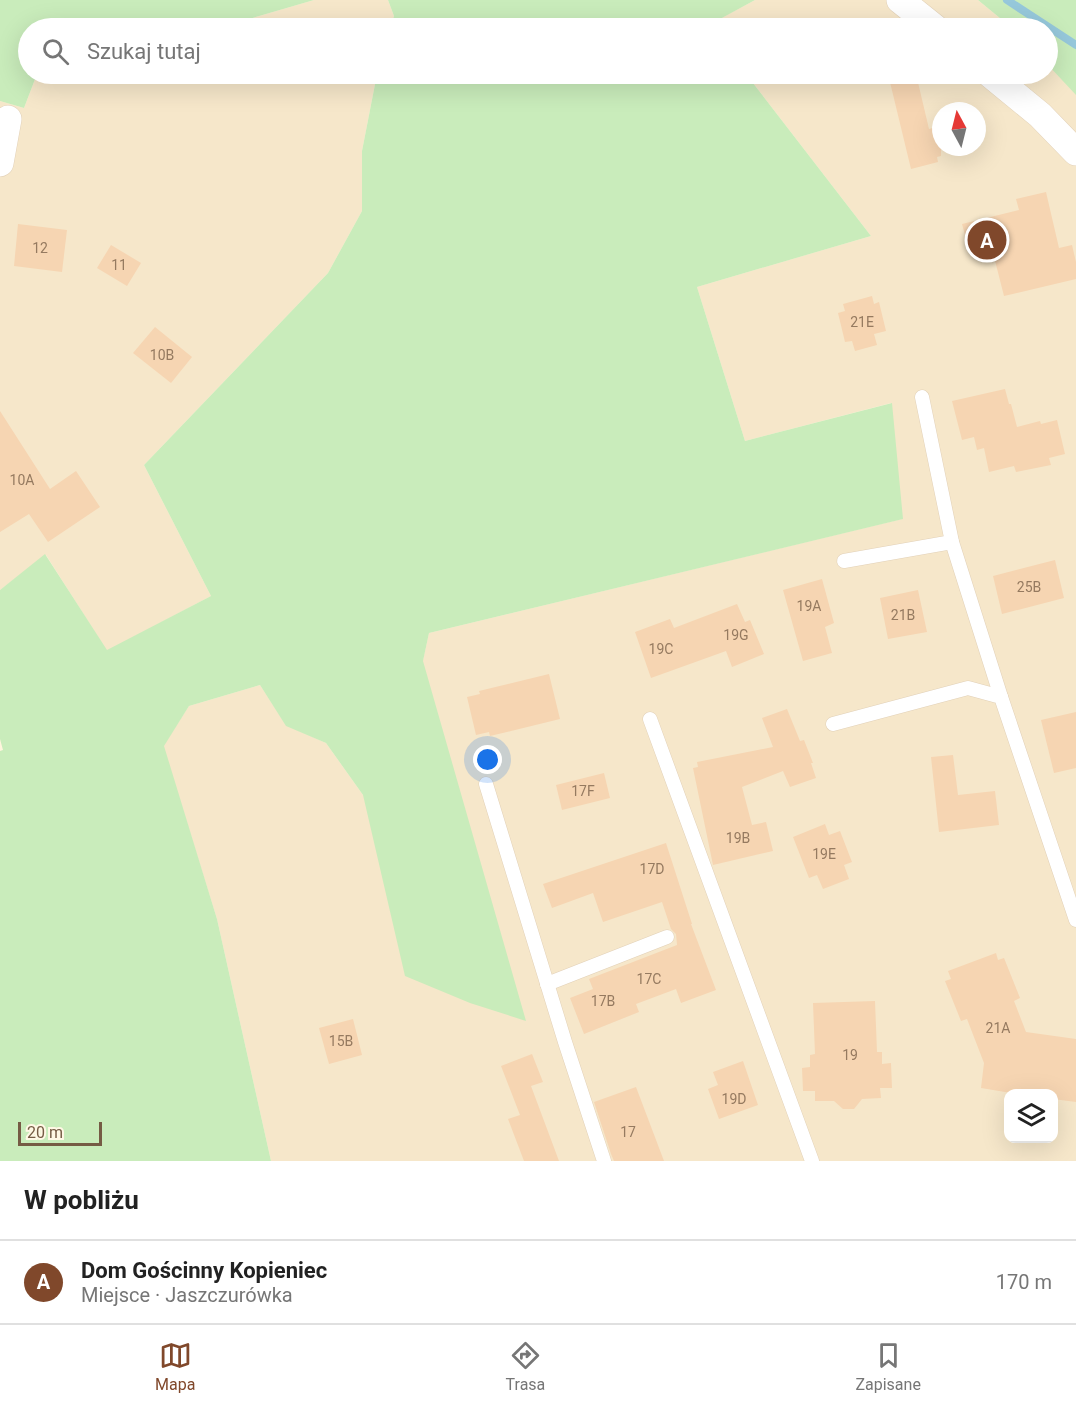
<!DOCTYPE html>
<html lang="pl">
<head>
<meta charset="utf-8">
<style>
  :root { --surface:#fff; --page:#f2f2f2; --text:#222; --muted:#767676; --line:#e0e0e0; --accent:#80482b }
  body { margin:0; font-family:Roboto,sans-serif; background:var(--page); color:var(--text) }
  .controls { position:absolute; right:18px; bottom:18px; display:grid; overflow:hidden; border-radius:12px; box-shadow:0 6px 24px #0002 }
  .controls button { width:54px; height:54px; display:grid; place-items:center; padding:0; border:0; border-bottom:2px solid var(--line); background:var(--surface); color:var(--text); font:30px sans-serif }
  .compass { position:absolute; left:932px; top:102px; width:54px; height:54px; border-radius:50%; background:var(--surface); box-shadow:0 6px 24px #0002; rotate:353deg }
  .scale { position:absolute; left:18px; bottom:15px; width:84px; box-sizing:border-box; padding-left:6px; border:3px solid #755b44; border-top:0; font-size:16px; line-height:21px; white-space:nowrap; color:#755b44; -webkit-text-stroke:4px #fff8e5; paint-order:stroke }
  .you { position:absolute; left:488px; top:760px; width:21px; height:21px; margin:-15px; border:4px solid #fff; border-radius:50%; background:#1a73e8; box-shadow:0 0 0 9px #1a73e833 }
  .badge { display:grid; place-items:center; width:39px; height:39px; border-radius:50%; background:var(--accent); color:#fff; font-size:20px; font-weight:700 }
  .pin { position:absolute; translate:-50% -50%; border:3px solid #fff; box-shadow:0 2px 6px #0006 }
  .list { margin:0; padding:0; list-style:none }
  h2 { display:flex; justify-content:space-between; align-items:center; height:78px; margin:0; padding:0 24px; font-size:26px }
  h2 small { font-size:20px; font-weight:400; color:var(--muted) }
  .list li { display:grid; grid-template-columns:39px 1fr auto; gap:18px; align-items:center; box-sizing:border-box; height:84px; padding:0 24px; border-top:2px solid var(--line) }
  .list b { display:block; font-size:22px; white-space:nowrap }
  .list p { margin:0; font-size:20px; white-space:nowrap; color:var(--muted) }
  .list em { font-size:20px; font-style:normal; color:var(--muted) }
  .icon { flex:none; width:33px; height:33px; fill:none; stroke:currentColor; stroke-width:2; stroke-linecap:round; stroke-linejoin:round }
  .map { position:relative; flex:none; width:1076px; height:1161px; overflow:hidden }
  .search { position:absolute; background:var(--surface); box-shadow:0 6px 24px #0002; left:18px; right:18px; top:18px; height:66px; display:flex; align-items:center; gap:15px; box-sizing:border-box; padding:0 21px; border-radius:33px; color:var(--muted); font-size:22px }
  .sheet { height:162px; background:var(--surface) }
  nav { display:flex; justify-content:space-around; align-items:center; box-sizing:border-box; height:84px; border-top:2px solid var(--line); background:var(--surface); font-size:16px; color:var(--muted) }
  nav a { display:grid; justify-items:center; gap:3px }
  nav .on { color:var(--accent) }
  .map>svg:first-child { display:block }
</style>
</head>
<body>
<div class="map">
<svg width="1076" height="1161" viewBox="0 0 1076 1161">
  <rect width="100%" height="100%" fill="#fef5dd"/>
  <!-- residential -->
  <g fill="#f6e7ca" fill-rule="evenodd">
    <path d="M 314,0 L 388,0 L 394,16 L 390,28 L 218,28 Z"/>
    <path d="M 755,0 L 978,0 L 1012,28 L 711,28 L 708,25 Z"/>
    <path d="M 1048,64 L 1076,94 L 1076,1161 L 271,1161 L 217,919 L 163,746 L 189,706 L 260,685 L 286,725 L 326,743 L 363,795 L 423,660 L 429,633 L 902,519 L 891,403 L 745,441 L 697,287 L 871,236 L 746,74 L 1048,74 ZM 941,111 L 977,111 L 977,147 L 941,147 ZM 1008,1094 L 1054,1094 L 1054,1138 L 1008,1138 Z"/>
    <path d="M 37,74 L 377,74 L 362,151 L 362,211 L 328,273 L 144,465 L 211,596 L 107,651 L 46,555 L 0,590 L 0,101 L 24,108 Z"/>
  </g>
  <!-- green -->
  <g fill="#c9ecbb">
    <path d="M 0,0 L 314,0 L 218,28 L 28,28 L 28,74 L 37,74 L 24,108 L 0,101 Z"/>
    <path d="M 388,0 L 755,0 L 709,25 L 711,28 L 390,28 L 394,16 Z"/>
    <path d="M 978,0 L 1076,0 L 1076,95 L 1048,65 L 1048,28 L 1012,28 Z"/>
    <path d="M 377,74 L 746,74 L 871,236 L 697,287 L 745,441 L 892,403 L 903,519 L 429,633 L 423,661 L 526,1021 L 470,1003 L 405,976 L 363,795 L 326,743 L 286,726 L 260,685 L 189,706 L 164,746 L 217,919 L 271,1161 L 0,1161 L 0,751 L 3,750 L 0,739 L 0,590 L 45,554 L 107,650 L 211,596 L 144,465 L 328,273 L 362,211 L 362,151 Z"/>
  </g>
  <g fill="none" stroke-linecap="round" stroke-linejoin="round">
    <!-- stream -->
    <path stroke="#96c8db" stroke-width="8" d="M 1007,0 L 1076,45"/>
  </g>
  <!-- building -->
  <g fill="#f6d5b2">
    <path d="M 908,74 L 916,74 L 929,129 L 941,126 L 941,156 L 937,157 L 938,162 L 911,169 L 889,78 Z"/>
    <path d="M 1046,192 L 1059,248 L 1072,245 L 1076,262 L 1076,279 L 1004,296 L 991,245 L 969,250 L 962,224 L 1019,210 L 1016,199 Z"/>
    <path d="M 18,224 L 67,230 L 62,272 L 14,266 Z"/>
    <path d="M 111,245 L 141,263 L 127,286 L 97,268 Z"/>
    <path d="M 872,296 L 874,304 L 879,302 L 886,331 L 874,334 L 877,345 L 855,351 L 852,341 L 845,342 L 838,313 L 845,311 L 843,304 Z"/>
    <path d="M 155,327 L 192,357 L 171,383 L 133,353 Z"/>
    <path d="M 1005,389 L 1009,404 L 1011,404 L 1017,427 L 1040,421 L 1041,424 L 1057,420 L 1065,454 L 1049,458 L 1051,465 L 1016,472 L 1014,466 L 989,472 L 984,448 L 977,450 L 974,437 L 962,440 L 952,401 Z"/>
    <path d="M 0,411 L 50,489 L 76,471 L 100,507 L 48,542 L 29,514 L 0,532 Z"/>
    <path d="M 1055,560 L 1064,598 L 1002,614 L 993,576 Z"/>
    <path d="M 822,579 L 834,623 L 825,627 L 832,653 L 803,661 L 783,590 Z"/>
    <path d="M 918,590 L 927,632 L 888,639 L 880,598 Z"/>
    <path d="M 737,604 L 745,622 L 750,620 L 764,654 L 732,667 L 726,651 L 651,678 L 635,632 L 670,619 L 674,628 Z"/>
    <path d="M 549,674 L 560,719 L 490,736 L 489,732 L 476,735 L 467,697 L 480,694 L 479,691 Z"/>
    <path d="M 787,709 L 800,741 L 804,740 L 813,763 L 811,763 L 816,778 L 790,787 L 783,771 L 742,787 L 752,825 L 766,822 L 773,851 L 713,865 L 693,768 L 698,767 L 697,762 L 773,747 L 762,718 Z"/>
    <path d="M 1076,712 L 1076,768 L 1054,773 L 1041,720 Z"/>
    <path d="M 953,755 L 958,795 L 995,791 L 999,825 L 939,832 L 931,757 Z"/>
    <path d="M 604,773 L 610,798 L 562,810 L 556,785 Z"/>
    <path d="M 825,824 L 829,835 L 840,831 L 852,862 L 844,865 L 849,879 L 823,889 L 817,875 L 809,878 L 793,837 Z"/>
    <path d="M 666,843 L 692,924 L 691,924 L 716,990 L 681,1003 L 676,989 L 636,1004 L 639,1012 L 584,1034 L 570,998 L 593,989 L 589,979 L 677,945 L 676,934 L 671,929 L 662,902 L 603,922 L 593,893 L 552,908 L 543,884 Z"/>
    <path d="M 996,953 L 998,960 L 1004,958 L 1020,998 L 1014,1001 L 1026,1032 L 1076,1039 L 1076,1102 L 1053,1099 L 1053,1094 L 1017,1094 L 981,1088 L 984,1063 L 967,1019 L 961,1021 L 945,981 L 951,979 L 948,971 Z"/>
    <path d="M 875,1001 L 877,1052 L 882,1052 L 882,1064 L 891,1063 L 892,1088 L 880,1088 L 881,1098 L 862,1099 L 854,1109 L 843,1109 L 834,1101 L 815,1101 L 815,1091 L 803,1091 L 802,1068 L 810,1067 L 810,1055 L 815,1054 L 813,1003 Z"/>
    <path d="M 353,1019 L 362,1055 L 329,1064 L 319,1028 Z"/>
    <path d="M 532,1054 L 543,1082 L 531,1086 L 559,1161 L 524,1161 L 508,1119 L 520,1115 L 501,1066 Z"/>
    <path d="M 743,1061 L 758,1105 L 719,1119 L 708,1089 L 718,1085 L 713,1072 Z"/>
    <path d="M 636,1087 L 664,1161 L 614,1161 L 611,1154 L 594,1102 Z"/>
  </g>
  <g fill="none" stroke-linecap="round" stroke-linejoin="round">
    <defs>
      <g id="lane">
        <path d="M 922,397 L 952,542 L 1001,697"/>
        <path d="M 844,561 L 952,542"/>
        <path d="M 650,719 L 812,1161"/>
        <path d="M 833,724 L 968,688 L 1001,697 L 1076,920"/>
        <path d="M 486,784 L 565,1042 L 604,1161"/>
        <path d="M 547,984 L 667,937"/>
      </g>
      <g id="street">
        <path d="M 900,0 L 935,28"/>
        <path d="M 990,74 L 1040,115 L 1076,152"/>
        <path d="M 0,163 L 8,119"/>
      </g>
    </defs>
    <!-- lane casing -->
    <use href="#lane" stroke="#e2d1b8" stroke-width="15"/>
    <!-- street casing -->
    <use href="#street" stroke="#e2d1b8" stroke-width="28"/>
    <!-- lane -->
    <use href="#lane" stroke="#fff" stroke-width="14"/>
    <!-- street -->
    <use href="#street" stroke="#fff" stroke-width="27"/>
  </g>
  <g text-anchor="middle" stroke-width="5" stroke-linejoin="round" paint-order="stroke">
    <!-- number labels -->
    <g font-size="14" fill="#957a60">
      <text x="40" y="253">12</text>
      <text x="119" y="270">11</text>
      <text x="862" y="327">21E</text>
      <text x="162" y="360">10B</text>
      <text x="22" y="485">10A</text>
      <text x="1029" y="592">25B</text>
      <text x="809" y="611">19A</text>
      <text x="903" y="620">21B</text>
      <text x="736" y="640">19G</text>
      <text x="661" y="654">19C</text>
      <text x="583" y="796">17F</text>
      <text x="738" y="843">19B</text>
      <text x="824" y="859">19E</text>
      <text x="652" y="874">17D</text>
      <text x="649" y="984">17C</text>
      <text x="603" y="1006">17B</text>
      <text x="998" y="1033">21A</text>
      <text x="341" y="1046">15B</text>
      <text x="850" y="1060">19</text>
      <text x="734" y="1104">19D</text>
      <text x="628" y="1137">17</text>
    </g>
  </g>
</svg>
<div class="controls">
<button><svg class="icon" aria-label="layers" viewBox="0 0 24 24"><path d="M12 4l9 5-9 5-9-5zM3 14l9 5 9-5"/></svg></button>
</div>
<svg class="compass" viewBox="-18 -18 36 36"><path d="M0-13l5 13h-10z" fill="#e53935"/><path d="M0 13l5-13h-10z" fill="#767676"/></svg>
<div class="scale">20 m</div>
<div class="you"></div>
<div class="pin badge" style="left:987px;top:240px">A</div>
<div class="search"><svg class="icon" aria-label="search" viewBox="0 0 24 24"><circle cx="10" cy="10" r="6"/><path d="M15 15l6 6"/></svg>Szukaj tutaj</div>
</div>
<section class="sheet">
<h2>W pobliżu<small></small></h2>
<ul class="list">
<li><span class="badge">A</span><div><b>Dom Gościnny Kopieniec</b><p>Miejsce · Jaszczurówka</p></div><em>170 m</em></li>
</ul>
</section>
<nav>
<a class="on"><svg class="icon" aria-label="map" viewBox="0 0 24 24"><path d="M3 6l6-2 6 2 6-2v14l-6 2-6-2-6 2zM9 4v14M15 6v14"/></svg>Mapa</a>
<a><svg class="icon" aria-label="directions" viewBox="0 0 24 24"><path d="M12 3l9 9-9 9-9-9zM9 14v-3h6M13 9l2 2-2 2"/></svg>Trasa</a>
<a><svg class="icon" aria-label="saved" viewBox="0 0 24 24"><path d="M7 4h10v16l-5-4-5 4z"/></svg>Zapisane</a>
</nav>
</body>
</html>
